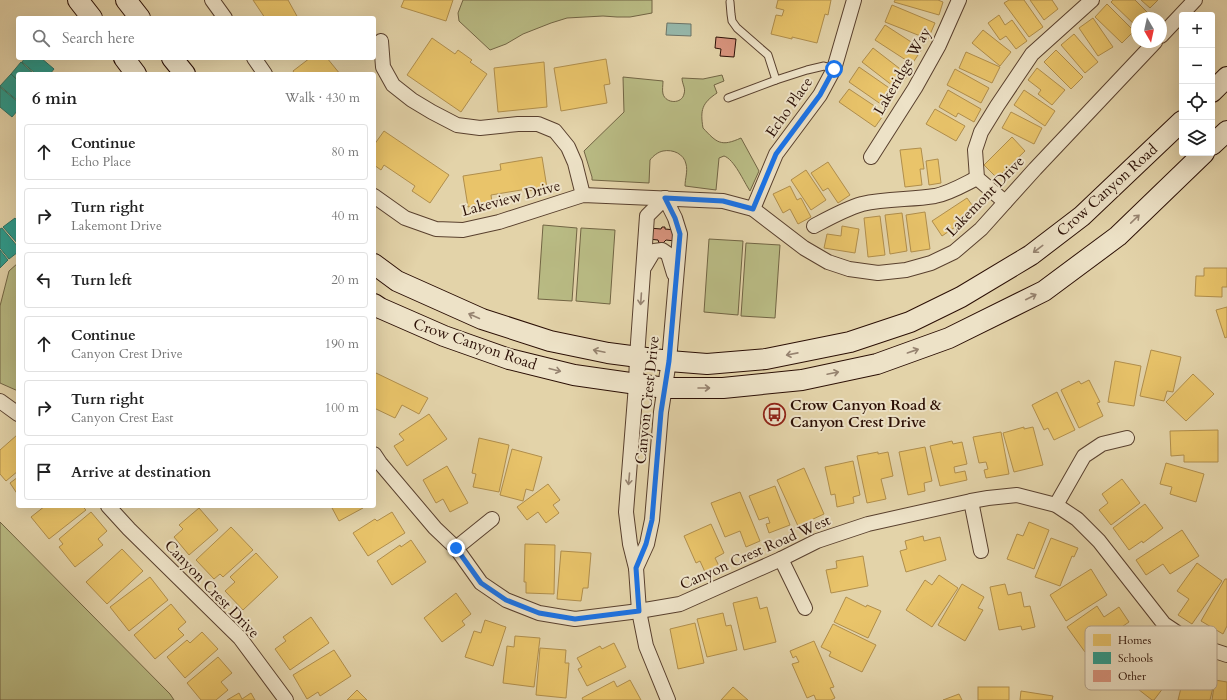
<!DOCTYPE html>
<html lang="en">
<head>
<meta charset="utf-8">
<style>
  :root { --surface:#fff; --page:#f2f2f2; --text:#222; --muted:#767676; --line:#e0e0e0 }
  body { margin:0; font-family:Cardo,serif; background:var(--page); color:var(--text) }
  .controls { position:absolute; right:12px; top:12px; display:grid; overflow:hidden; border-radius:4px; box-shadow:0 4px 16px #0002 }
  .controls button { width:36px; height:36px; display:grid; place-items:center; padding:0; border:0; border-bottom:1px solid var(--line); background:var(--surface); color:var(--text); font:20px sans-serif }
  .compass { position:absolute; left:1131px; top:12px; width:36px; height:36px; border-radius:50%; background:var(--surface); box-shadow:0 4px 16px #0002; rotate:171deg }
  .stop { position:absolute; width:12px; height:12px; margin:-9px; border:3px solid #1a73e8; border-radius:50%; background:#fff }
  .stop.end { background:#1a73e8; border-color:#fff; box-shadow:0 1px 4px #0008 }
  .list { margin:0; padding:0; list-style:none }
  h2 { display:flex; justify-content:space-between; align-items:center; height:52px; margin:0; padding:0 16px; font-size:17px }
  h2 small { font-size:13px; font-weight:400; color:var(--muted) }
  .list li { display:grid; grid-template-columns:26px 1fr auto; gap:12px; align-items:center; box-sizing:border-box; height:56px; margin:0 8px 8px; padding:0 8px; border:1px solid var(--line); border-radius:4px }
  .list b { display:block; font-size:15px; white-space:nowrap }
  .list p { margin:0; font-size:13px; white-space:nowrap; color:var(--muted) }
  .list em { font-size:13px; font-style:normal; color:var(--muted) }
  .icon { flex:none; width:22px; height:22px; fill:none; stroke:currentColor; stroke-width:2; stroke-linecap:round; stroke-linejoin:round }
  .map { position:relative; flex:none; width:1227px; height:700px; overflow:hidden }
  .search { position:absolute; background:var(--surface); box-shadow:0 4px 16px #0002; left:16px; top:16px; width:360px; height:44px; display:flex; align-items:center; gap:10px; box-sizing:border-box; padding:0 14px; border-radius:4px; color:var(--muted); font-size:15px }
  .panel { position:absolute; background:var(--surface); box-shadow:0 4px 16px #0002; left:16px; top:72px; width:360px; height:436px; border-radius:4px }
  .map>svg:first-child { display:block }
</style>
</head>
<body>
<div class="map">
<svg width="1227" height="700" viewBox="0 0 1227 700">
  <rect width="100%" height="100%" fill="#e3d3a9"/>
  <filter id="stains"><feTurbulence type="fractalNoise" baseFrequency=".005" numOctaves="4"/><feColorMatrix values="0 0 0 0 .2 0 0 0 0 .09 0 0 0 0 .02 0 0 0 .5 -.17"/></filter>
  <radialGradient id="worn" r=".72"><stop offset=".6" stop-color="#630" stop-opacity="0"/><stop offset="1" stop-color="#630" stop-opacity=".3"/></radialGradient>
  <!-- green -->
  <g fill="#b9bb84" stroke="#726544">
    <path d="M 463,0 L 652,0 L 652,13 L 630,17 L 617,17 L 603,16 L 567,18 L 551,23 L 523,34 L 506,44 L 490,50 L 459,21 L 458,13 Z"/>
    <path d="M 722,75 L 724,81 L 714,85 L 717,93 C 702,103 700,110 703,128 C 717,143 721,147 741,138 L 759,171 L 750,191 C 744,182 734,159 724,156 L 719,158 L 716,190 L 685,186 C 685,179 688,171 686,164 C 684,154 673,149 663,151 C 658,152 653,156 650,160 L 649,183 L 592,180 L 592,177 L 584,151 L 624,112 L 623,77 L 663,81 C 663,85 662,90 663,94 C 666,104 682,104 684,94 C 686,88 682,84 682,78 L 703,79 Z"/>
    <path d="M 543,225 L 577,228 L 572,301 L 538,299 Z"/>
    <path d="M 581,228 L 615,230 L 610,304 L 576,301 Z"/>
    <path d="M 709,239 L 743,241 L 738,315 L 704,312 Z"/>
    <path d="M 746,243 L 780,245 L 775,318 L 741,316 Z"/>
    <path d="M 18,263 L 18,391 L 0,383 L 0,306 L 9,271 Z"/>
    <path d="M 0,522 L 170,694 L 174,700 L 0,700 Z"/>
  </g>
  <!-- water -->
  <path fill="#95b7aa" stroke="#6b7468" d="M 667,23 L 691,24 L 691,36 L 666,35 Z"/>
  <!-- homes -->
  <g fill="#e9c46a" stroke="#b08e4c">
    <path d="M 253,0 L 288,0 L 298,18 L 265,18 Z"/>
    <path d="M 404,0 L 453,0 L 446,21 L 401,7 Z"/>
    <path d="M 778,0 L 831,0 L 828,15 L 825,14 L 817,43 L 792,37 L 792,39 L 771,34 L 776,15 L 782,16 L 784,10 L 776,8 Z"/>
    <path d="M 895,0 L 938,0 L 943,2 L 939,15 L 894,2 Z"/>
    <path d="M 1009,0 L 1024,0 L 1043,27 L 1029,37 L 1004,3 Z"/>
    <path d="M 1030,0 L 1052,0 L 1058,9 L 1044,20 Z"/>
    <path d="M 1113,0 L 1135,0 L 1149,14 L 1144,18 L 1137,18 L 1136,26 L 1111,2 Z"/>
    <path d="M 1141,0 L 1158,0 L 1150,8 Z"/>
    <path d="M 1107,4 L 1134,31 L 1122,43 L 1095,17 Z"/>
    <path d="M 892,5 L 935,23 L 928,39 L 885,22 Z"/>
    <path d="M 999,15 L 1005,25 L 1012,20 L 1027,41 L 1016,49 L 1006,36 L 1000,40 L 988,23 Z"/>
    <path d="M 1093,18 L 1113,47 L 1098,56 L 1079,28 Z"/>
    <path d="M 885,25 L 922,49 L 912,64 L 875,40 Z"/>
    <path d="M 983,30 L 1011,52 L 1000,66 L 972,43 Z"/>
    <path d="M 1074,34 L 1098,62 L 1085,73 L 1061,45 Z"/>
    <path d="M 432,38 L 455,54 L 458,50 L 472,60 L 470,62 L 487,74 L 461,112 L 407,75 Z"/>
    <path d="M 873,48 L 908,75 L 897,89 L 862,62 Z"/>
    <path d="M 1056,50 L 1083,77 L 1071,89 L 1044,62 Z"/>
    <path d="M 966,52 L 1000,67 L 992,83 L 959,68 Z"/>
    <path d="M 310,58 L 327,58 L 340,74 L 295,74 L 293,71 Z"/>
    <path d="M 606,59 L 610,84 L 604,85 L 607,103 L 561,111 L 554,68 Z"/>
    <path d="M 544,62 L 547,107 L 498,112 L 494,68 Z"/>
    <path d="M 859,67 L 895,92 L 885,107 L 849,82 Z"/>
    <path d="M 1037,68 L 1065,90 L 1052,105 L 1038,94 L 1041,90 L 1028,80 Z"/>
    <path d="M 955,69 L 989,88 L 981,103 L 947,85 Z"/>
    <path d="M 849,89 L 885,113 L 875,127 L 839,102 Z"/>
    <path d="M 948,90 L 981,109 L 974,122 L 958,113 L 956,117 L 939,107 Z"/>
    <path d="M 1024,90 L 1055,111 L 1045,126 L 1014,105 Z"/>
    <path d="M 935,109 L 965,126 L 956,141 L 926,124 Z"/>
    <path d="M 1011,112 L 1042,128 L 1034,144 L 1002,128 Z"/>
    <path d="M 384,131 L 449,175 L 430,203 L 412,191 L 415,186 L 384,165 L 381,170 L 374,165 L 374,145 Z"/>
    <path d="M 1012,137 L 1025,151 L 997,178 L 984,165 Z"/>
    <path d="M 921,148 L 924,169 L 920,169 L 922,185 L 905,187 L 900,150 Z"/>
    <path d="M 542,157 L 547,188 L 528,191 L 527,189 L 491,195 L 492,203 L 468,207 L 463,176 L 501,170 L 500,164 Z"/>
    <path d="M 938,159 L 941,183 L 929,185 L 926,161 Z"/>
    <path d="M 828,162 L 850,195 L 838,203 L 828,188 L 823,191 L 811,173 Z"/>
    <path d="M 806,170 L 826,200 L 811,210 L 791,180 Z"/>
    <path d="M 790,186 L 797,200 L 801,198 L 811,217 L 798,224 L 790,209 L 783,213 L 773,194 Z"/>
    <path d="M 967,198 L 977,212 L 942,236 L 932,221 Z"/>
    <path d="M 925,212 L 930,249 L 911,252 L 906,215 Z"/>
    <path d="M 902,213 L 907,251 L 890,254 L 885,215 Z"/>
    <path d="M 880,216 L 885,255 L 868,257 L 864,218 Z"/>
    <path d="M 842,226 L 859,229 L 855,253 L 824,248 L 827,234 L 841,236 Z"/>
    <path d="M 1204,268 L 1227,268 L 1227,287 L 1222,287 L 1222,297 L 1195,296 L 1196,276 L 1204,276 Z"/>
    <path d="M 1227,307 L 1227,337 L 1225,338 L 1216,310 Z"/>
    <path d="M 1151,350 L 1181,357 L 1173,392 L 1167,391 L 1164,401 L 1140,396 Z"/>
    <path d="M 1115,361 L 1141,366 L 1134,406 L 1108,402 Z"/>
    <path d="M 376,373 L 428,398 L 419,414 L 402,405 L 395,418 L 374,408 L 374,378 Z"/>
    <path d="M 1193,374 L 1214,394 L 1186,421 L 1166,402 Z"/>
    <path d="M 1089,380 L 1100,402 L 1097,403 L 1103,416 L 1079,428 L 1061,390 L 1079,381 L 1081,384 Z"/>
    <path d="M 1057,392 L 1075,430 L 1054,440 L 1048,428 L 1044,430 L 1032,405 Z"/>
    <path d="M 429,414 L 447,439 L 407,466 L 394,446 L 404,440 L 399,434 Z"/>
    <path d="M 1024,427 L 1024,429 L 1033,427 L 1043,465 L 1014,472 L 1003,433 Z"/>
    <path d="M 1218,430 L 1218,462 L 1184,462 L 1184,455 L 1171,456 L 1170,431 Z"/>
    <path d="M 1001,432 L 1009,474 L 986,478 L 984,470 L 988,469 L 986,462 L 979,463 L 973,437 Z"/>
    <path d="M 17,435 L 18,436 L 18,471 L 6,481 L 0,474 L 0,450 Z"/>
    <path d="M 479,438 L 509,445 L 499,492 L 473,487 L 476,474 L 472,473 Z"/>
    <path d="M 952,441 L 953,444 L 962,442 L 967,464 L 954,467 L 955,473 L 965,471 L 967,480 L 940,486 L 930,446 Z"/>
    <path d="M 925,447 L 932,481 L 924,483 L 925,491 L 908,495 L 899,452 Z"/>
    <path d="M 512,449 L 542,457 L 533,491 L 526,489 L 523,501 L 500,495 Z"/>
    <path d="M 878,452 L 878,454 L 888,452 L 893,476 L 881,479 L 886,499 L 867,503 L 857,456 Z"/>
    <path d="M 853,461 L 860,495 L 853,497 L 854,503 L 837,507 L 835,494 L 831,495 L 825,467 Z"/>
    <path d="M 1166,463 L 1204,474 L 1196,502 L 1170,494 L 1172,487 L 1160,484 Z"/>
    <path d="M 447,466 L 468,503 L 450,512 L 443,499 L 436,503 L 423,480 Z"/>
    <path d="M 804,468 L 824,514 L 798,526 L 777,480 Z"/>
    <path d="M 18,477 L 18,495 L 10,483 Z"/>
    <path d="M 1122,479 L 1140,503 L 1111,525 L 1099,510 L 1108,503 L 1102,494 Z"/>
    <path d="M 548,484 L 560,500 L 553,505 L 559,513 L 546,523 L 538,512 L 527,520 L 517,507 Z"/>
    <path d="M 775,486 L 790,525 L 769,533 L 766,524 L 770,523 L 768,517 L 759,520 L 749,496 Z"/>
    <path d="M 740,492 L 760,541 L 746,547 L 740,531 L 725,537 L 711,503 Z"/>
    <path d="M 1145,504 L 1163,528 L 1143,543 L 1142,541 L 1129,550 L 1113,528 Z"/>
    <path d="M 45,506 L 82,506 L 86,510 L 49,539 L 31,517 Z"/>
    <path d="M 331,506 L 362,506 L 363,508 L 339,521 Z"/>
    <path d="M 199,508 L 218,530 L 189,555 L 174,537 L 183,529 L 179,525 Z"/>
    <path d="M 91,512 L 107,531 L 98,539 L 103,545 L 75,567 L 59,547 L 63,544 L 59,539 Z"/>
    <path d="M 392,512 L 405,533 L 368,556 L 353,533 L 375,519 L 377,521 Z"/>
    <path d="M 1029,522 L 1049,530 L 1034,569 L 1007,559 L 1017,534 L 1023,536 Z"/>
    <path d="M 711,524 L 724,553 L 715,558 L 719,566 L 705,572 L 700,561 L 696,563 L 684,536 Z"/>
    <path d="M 231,527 L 253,550 L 223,577 L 220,574 L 214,579 L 196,560 Z"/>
    <path d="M 1182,530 L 1199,556 L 1170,574 L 1163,564 L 1146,575 L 1136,560 Z"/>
    <path d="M 923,536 L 924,541 L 940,537 L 946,560 L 906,572 L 900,551 L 907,549 L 905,541 Z"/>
    <path d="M 1051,538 L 1078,548 L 1074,557 L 1072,556 L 1060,586 L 1035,577 Z"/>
    <path d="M 411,540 L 426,562 L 392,585 L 377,561 L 400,545 L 401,547 Z"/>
    <path d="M 525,544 L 555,545 L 554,594 L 526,593 L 526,582 L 524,582 Z"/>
    <path d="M 122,549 L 143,571 L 107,604 L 86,582 Z"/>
    <path d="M 561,551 L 591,553 L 588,588 L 583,588 L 581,601 L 557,599 Z"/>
    <path d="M 256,553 L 278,577 L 243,610 L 225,591 L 235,582 L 230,577 Z"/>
    <path d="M 863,556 L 868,586 L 831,593 L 826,570 L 837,568 L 836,561 Z"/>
    <path d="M 1197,563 L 1222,581 L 1192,624 L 1178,615 L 1189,599 L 1177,591 Z"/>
    <path d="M 1091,569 L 1107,595 L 1066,621 L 1050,595 Z"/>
    <path d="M 939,575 L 958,588 L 932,627 L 906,610 L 925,580 L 932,585 Z"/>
    <path d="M 150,577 L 168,600 L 129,631 L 110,607 Z"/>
    <path d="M 1225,579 L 1227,579 L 1227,626 L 1223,634 L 1201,621 Z"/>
    <path d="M 962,584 L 984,597 L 978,608 L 983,610 L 965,641 L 938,625 Z"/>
    <path d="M 1005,584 L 1008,595 L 1021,592 L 1024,607 L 1030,606 L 1035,627 L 1022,630 L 1021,626 L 999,630 L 990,587 Z"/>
    <path d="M 456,593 L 471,614 L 462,621 L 465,625 L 442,642 L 424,618 Z"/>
    <path d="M 757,597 L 760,609 L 767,607 L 776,642 L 744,650 L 733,603 Z"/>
    <path d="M 846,597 L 866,607 L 867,605 L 881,611 L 868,638 L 834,622 Z"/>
    <path d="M 171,604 L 186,622 L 178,629 L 184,635 L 155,659 L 134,635 Z"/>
    <path d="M 1097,606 L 1104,617 L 1119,607 L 1129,622 L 1085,652 L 1067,627 Z"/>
    <path d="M 723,613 L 726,626 L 731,625 L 737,650 L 707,657 L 697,619 Z"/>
    <path d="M 311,617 L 329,643 L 290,670 L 275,649 L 286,641 L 283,637 Z"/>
    <path d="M 485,620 L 506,627 L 493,666 L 465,657 L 474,631 L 481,633 Z"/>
    <path d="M 695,623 L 704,663 L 678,669 L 670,629 Z"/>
    <path d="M 833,624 L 876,645 L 862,672 L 829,656 L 831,652 L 821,647 Z"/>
    <path d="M 202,632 L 218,649 L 185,678 L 167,657 L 187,640 L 190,643 Z"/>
    <path d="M 515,636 L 540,638 L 534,687 L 503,683 L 507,646 L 514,647 Z"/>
    <path d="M 814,641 L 834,687 L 830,688 L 835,698 L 831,700 L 816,700 L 814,695 L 807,698 L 792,664 L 799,662 L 796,656 L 793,658 L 790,651 Z"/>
    <path d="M 614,643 L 626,667 L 587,686 L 578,669 L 582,667 L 577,658 L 600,646 L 602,649 Z"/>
    <path d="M 540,648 L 566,650 L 565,663 L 569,663 L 566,698 L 536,695 Z"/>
    <path d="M 334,650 L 351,676 L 320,696 L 318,692 L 307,699 L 293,675 Z"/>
    <path d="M 1154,650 L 1176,668 L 1169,677 L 1170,679 L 1154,700 L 1152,700 L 1129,682 Z"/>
    <path d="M 218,657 L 232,673 L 221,682 L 228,690 L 216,700 L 201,700 L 187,683 Z"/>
    <path d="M 1190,674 L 1215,679 L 1210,700 L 1178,700 L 1182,684 L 1188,685 Z"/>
    <path d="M 630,680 L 641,700 L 583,700 L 582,698 L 614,681 L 617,687 Z"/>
    <path d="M 1215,680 L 1227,682 L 1227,700 L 1212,700 Z"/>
    <path d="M 733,687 L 748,700 L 721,700 Z"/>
    <rect x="978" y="687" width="31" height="13"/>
    <path d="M 357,690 L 367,700 L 347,700 Z"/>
    <path d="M 1021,691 L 1053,696 L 1052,700 L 1020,700 Z"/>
    <path d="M 239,693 L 242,699 L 251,693 L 255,700 L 227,700 Z"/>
    <path d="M 959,694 L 962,700 L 943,700 Z"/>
  </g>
  <!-- schools -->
  <g fill="#2a9d8f" stroke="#2a7266">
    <path d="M 25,58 L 41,58 L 54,69 L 50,74 L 36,74 L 22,62 Z"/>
    <path d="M 21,62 L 34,74 L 18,74 L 18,80 L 11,74 Z"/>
    <path d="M 11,74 L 18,81 L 18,101 L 0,86 Z"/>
    <path d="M 0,87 L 18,102 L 18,110 L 12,117 L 0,107 Z"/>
    <path d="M 15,218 L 18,222 L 18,244 L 3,227 Z"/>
    <path d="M 2,228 L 18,247 L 18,252 L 9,259 L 0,248 L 0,229 Z"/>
    <path d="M 0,250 L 8,260 L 0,268 Z"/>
  </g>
  <!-- building -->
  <g fill="#d9947e" stroke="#2b0f05">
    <path d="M 716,37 L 736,39 L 734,57 L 720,56 L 721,49 L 715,48 Z"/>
    <path d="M 662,227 L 665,227 L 665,229 L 676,230 L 675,241 L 666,240 L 663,243 L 659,243 L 658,240 L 648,239 L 649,228 L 661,229 Z"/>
  </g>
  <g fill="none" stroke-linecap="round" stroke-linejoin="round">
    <defs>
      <g id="lane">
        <path d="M 730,2 L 731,14 L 732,21 L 737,28 L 768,55 L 776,80"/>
        <path d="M 728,98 L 776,80 L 807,70 L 824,66 L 834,69"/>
      </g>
      <g id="street">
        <path d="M 212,0 L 225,18"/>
        <path d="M 1161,36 L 1195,0"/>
        <path d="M 381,41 L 383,67 L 393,85 L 412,100 L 432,112 L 457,125 L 480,128 L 518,124 L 538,124 L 555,131 L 568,147 L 575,163 L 583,195"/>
        <path d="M 254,58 L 265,74"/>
        <path d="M 871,157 L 915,88 L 939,45 L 959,0"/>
        <path d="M 374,196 L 405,218 L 436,229 L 463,230 L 499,222 L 583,195 L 723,201 L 753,209 L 804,248 L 828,262 L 849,269 L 878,273 L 906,270 L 931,263 L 954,252 L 981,229 L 1035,169 L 1155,42"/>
        <path d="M 665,198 L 647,216 L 637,357 L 636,385 L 626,512 L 630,544 L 636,568 L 639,611 L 646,646 L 668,700"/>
        <path d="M 1005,202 L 977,178 L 975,150 L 981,132 L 997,106 L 1032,54 L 1092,0"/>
        <path d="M 753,209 L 776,154 L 820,95 L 834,69 L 854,0"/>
        <path d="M 814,226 C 829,218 845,209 862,204 C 886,198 911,200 935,196 C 950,193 963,185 977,178"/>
        <path d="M 645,266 L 654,251 L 662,250 L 668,254 L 674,274"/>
        <path d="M 0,401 L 18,414"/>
        <path d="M 374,454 L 380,463 L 435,528 L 456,548 L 481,583 L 506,600 L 539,613 L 575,619 L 639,611 L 680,604 L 781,559 L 817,541 L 868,524 L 971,501 L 988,498 L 1017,495 L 1056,505 L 1077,519 L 1099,541 L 1164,624 L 1194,644 L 1227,655"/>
        <path d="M 971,501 L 981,551"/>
        <path d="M 1056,505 L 1084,456 L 1102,444 L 1127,438"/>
        <path d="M 108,506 L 129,529 L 240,638 L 286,700"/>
        <path d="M 456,548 L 492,519"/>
        <path d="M 781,559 L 805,608"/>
        <path d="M 636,568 L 647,544 L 652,520 L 661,412 L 669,361 L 680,234 L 675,218 L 665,198"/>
      </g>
      <g id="secondary">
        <path d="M 78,0 L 92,18"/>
        <path d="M 126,0 L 140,18"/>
        <path d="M 124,58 L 136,74"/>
        <path d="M 172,58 L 185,74"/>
        <path d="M 1212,92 L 1227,77"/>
        <path d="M 1212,145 L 1227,131"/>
        <path d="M 374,264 L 397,281 L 482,319 L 550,341 L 608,353 L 669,361 L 707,364 L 766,359 L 850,342 L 910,322 L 961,297 L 1031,255 L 1082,216 L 1182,121"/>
        <path d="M 374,304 L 380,308 L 444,336 L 509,359 L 574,375 L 665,388 L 723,388 L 802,380 L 877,364 L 949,338 L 1044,291 L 1118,236 L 1204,153"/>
      </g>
    </defs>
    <!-- lane casing -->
    <use href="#lane" stroke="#59402e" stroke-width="9"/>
    <!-- street casing -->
    <use href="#street" stroke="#59402e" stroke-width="16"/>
    <!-- secondary casing -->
    <use href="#secondary" stroke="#2b0f05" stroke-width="22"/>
    <!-- lane -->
    <use href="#lane" stroke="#ede2c7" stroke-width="7"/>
    <!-- street -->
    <use href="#street" stroke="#ede2c7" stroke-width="14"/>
    <!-- secondary -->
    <use href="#secondary" stroke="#ede2c7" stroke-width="20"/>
  </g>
  <!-- one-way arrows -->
  <defs><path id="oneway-shaft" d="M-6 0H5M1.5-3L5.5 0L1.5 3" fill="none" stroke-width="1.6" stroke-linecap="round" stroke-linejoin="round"/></defs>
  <g stroke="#968370">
    <use href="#oneway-shaft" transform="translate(1135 219) rotate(-44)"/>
    <use href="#oneway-shaft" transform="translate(1038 249) rotate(143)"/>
    <use href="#oneway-shaft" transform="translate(1031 297) rotate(-27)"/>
    <use href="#oneway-shaft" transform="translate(641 299) rotate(94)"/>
    <use href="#oneway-shaft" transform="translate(474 316) rotate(-156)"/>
    <use href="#oneway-shaft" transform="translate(599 351) rotate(-168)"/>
    <use href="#oneway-shaft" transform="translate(913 351) rotate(-19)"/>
    <use href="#oneway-shaft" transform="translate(792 354) rotate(169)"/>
    <use href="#oneway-shaft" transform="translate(555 370) rotate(14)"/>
    <use href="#oneway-shaft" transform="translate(833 373) rotate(-12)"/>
    <use href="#oneway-shaft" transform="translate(704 388)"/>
    <use href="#oneway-shaft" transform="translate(629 479) rotate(95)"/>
  </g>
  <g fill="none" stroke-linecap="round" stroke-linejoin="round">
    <!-- route -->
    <path stroke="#1a73e8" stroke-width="5" d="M 456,548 L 481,583 L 506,600 L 539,613 L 575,619 L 639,611 L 636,568 L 646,544 L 652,520 L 661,412 L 669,361 L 680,234 L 675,218 L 665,198 L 723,201 L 753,209 L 776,154 L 820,95 L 834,69"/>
  </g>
  <!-- icons -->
  <defs>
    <symbol id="bus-ring" viewBox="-11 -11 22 22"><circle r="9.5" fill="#ede2c7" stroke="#8f2418" stroke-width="1.5"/><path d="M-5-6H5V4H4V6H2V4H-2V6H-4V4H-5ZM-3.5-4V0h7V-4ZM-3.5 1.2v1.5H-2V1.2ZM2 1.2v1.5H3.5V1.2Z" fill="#8f2418"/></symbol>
  </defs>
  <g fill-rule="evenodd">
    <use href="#bus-ring" x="762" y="402" width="25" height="25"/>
  </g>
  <g text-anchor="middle" stroke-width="4" stroke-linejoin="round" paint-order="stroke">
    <!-- street labels -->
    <g font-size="15" fill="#2b0f05" stroke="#ede2c7">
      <text transform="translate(902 71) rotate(-60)" y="5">Lakeridge Way</text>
      <text transform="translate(789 107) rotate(-55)" y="5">Echo Place</text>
      <text transform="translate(1107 190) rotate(-42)" y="5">Crow Canyon Road</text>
      <text transform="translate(985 196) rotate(-46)" y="5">Lakemont Drive</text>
      <text transform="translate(511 198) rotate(-15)" y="5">Lakeview Drive</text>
      <text transform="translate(475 344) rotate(19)" y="5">Crow Canyon Road</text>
      <text transform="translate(647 400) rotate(-84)" y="5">Canyon Crest Drive</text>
      <text transform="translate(755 552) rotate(-24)" y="5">Canyon Crest Road West</text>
      <text transform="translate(212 589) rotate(46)" y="5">Canyon Crest Drive</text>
    </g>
    <!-- poi labels -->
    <g font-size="15" font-weight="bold" fill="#2b0f05" stroke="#ede2c7" text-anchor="start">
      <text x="790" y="410">Crow Canyon Road &amp;<tspan x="790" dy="17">Canyon Crest Drive</tspan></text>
    </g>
  </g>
  <!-- legend -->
  <rect x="1085" y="626" width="132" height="64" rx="6" fill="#ede2c7" stroke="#b3a38d" stroke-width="1"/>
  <rect x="1093" y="634" width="18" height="12" fill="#e9c46a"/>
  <rect x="1093" y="652" width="18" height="12" fill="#2a9d8f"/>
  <rect x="1093" y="670" width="18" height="12" fill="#d9947e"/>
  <g font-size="11" fill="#2b0f05">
    <text x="1118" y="644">Homes</text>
    <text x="1118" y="662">Schools</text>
    <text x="1118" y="680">Other</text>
  </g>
  <rect width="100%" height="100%" filter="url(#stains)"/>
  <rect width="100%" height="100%" fill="url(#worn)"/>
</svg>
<div class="controls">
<button>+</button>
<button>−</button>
<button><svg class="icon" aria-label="locate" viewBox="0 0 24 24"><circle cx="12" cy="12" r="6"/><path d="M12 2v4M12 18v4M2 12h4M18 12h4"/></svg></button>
<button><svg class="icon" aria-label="layers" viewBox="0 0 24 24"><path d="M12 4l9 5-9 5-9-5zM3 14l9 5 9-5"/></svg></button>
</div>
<svg class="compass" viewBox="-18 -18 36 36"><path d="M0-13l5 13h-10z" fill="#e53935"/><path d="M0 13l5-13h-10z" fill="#767676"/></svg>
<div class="stop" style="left:834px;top:69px"></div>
<div class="stop end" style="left:456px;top:548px"></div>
<div class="search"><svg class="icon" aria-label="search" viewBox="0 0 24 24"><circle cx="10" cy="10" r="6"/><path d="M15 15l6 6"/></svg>Search here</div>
<section class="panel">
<h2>6 min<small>Walk · 430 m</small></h2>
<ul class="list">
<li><svg class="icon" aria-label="ahead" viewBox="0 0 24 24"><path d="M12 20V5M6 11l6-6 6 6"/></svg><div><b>Continue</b><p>Echo Place</p></div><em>80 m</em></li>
<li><svg class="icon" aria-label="right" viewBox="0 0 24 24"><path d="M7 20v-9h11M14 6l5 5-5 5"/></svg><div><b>Turn right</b><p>Lakemont Drive</p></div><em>40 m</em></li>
<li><svg class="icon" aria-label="left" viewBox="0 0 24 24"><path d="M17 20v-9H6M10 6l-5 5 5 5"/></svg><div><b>Turn left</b></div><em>20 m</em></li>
<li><svg class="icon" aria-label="ahead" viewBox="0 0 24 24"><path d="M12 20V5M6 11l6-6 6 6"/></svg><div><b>Continue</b><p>Canyon Crest Drive</p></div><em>190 m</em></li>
<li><svg class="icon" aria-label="right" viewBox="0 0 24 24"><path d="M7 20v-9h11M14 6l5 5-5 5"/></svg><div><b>Turn right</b><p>Canyon Crest East</p></div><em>100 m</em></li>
<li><svg class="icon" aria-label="arrive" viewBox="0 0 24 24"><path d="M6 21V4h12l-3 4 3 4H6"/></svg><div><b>Arrive at destination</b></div></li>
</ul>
</section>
</div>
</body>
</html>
